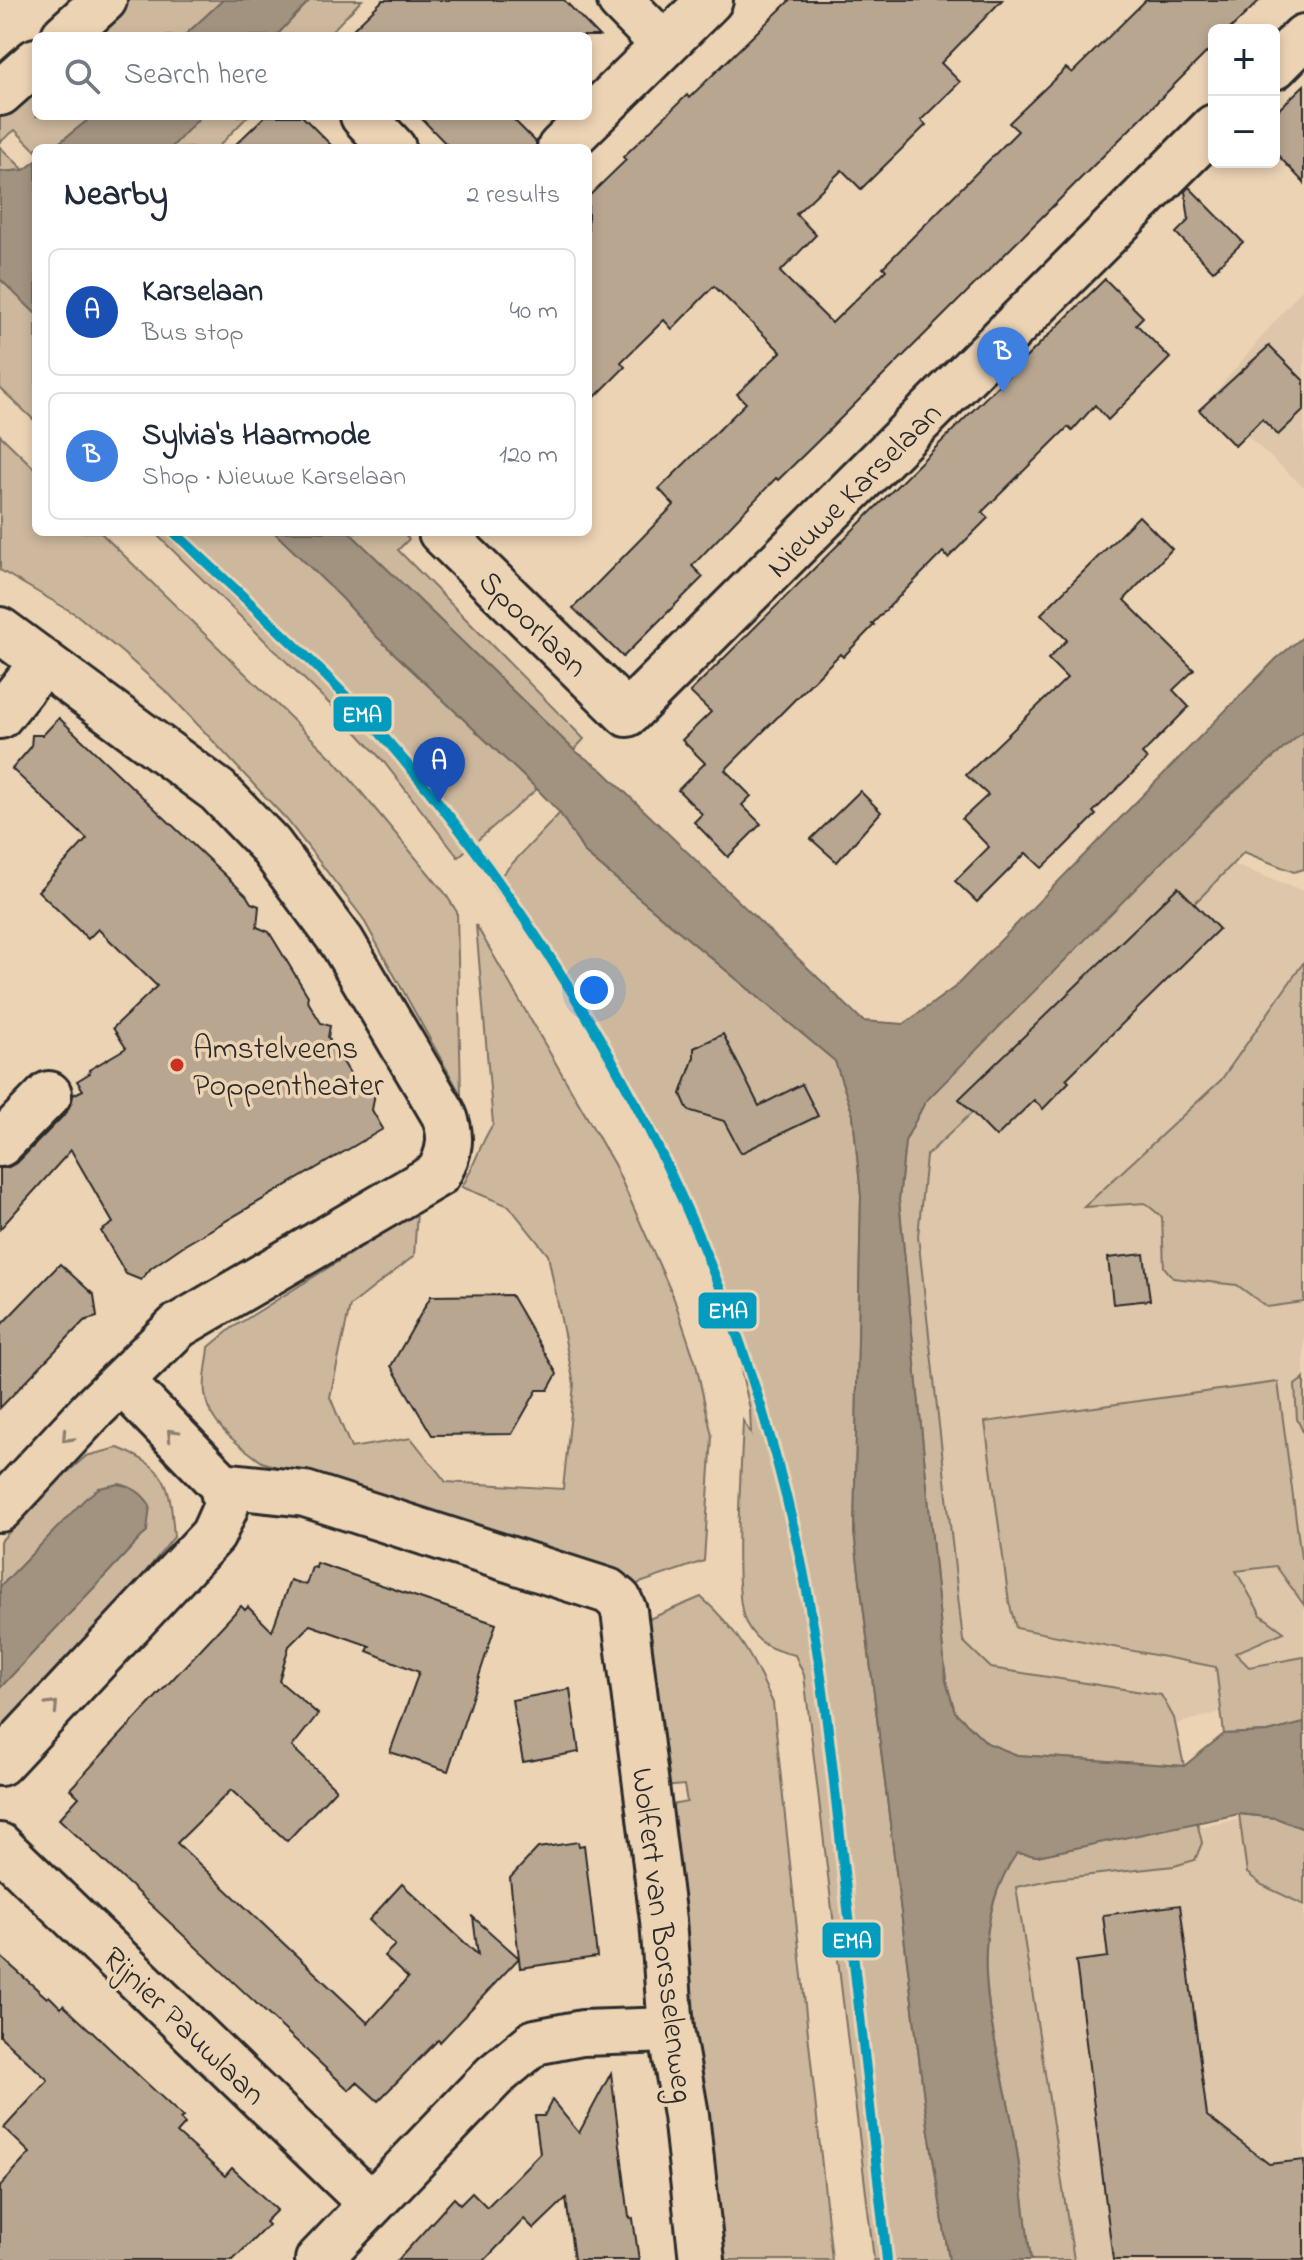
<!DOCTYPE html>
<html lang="en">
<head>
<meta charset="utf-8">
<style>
  :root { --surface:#fff; --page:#f2f2f3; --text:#1f2937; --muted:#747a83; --line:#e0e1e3; --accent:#1a73e8 }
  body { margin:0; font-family:"Indie Flower",sans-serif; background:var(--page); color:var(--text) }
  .controls { position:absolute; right:24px; top:24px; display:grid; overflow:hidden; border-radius:12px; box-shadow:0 4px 12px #0003 }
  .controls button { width:72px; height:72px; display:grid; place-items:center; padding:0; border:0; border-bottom:2px solid var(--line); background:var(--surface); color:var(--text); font:40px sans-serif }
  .you { position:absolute; left:594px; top:990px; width:28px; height:28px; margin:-20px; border:6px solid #fff; border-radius:50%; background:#1a73e8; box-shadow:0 0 0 12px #1a73e833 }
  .badge { display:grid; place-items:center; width:52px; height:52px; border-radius:50%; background:var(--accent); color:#fff; font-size:26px; font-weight:700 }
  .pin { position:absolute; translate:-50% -66px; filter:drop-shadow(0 2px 4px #0008) }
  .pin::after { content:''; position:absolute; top:42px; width:28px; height:24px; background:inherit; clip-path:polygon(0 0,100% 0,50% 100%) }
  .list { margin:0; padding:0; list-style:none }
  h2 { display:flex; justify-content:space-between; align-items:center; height:104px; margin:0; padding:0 32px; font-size:34px }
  h2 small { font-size:26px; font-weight:400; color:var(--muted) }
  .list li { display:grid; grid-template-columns:52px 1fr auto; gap:24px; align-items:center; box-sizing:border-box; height:128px; margin:0 16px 16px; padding:0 16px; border:2px solid var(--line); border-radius:12px }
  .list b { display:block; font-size:30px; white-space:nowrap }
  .list p { margin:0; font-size:26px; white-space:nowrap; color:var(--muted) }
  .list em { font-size:26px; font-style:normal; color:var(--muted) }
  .icon { flex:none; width:44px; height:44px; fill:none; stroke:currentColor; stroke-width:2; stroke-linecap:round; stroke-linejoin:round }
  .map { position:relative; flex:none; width:1304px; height:2260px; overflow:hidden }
  .search { position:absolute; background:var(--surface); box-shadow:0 4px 12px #0003; left:32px; top:32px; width:560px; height:88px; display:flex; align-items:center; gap:20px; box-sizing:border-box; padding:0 28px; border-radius:12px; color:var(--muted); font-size:30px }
  .panel { position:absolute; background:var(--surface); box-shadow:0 4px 12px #0003; left:32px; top:144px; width:560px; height:392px; border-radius:12px }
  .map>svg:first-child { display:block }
</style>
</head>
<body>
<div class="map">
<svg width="1304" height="2260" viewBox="0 0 1304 2260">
  <rect width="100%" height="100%" fill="#ecd3b4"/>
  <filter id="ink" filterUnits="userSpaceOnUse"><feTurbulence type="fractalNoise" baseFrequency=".0125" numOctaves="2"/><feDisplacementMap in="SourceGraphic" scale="16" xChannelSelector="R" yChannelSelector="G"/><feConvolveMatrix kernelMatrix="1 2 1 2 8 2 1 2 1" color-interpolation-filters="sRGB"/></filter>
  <g filter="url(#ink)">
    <!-- built -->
    <g fill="#ddc6aa">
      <path d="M 1304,287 L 1304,487 L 1208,401 Z"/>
      <path d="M 1137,829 L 1304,891 L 1304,1705 L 1246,1705 L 1046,1760 L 949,1743 L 886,1077 Z"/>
      <path d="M 1281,1812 L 1304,1827 L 1304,2260 L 940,2260 L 995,1864 Z"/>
    </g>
    <!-- green -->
    <g fill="#cdb89e" stroke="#7c7264" stroke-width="2">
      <path d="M 129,0 L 223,0 L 184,36 L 89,36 Z"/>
      <path d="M 310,0 L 362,0 L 327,36 L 276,36 Z"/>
      <path d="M 36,84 L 36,116 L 93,116 L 52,148 L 36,148 L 36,151 L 15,130 L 0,142 L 0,117 Z"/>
      <path d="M 201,116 L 248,116 L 217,148 L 171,148 Z"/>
      <path d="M 0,147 L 24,170 L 0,172 Z"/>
      <path d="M 0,279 L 36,314 L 36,422 L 0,388 Z"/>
      <path d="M 0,435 L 36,470 L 36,532 L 100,532 L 337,763 L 445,893 L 457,912 L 461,1095 L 362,917 L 287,820 L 170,695 L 124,654 L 77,615 L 0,570 Z"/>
      <path d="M 154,532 L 274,532 L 343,599 L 376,636 L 537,789 L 458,857 L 383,761 L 344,718 Z"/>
      <path d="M 349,532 L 403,532 L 409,539 L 398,550 L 584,739 L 574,750 Z"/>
      <path d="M 1304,643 L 1304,869 L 1294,872 L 1244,852 L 1203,895 L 926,1156 L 918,1236 L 963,1641 L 991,1668 L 1161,1695 L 1174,1718 L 1184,1766 L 1017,1755 L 987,1743 L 955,1712 L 946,1681 L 899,1200 L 905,1141 L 925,1102 L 969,1055 Z"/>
      <path d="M 560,813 L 585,853 L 835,1061 L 853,1115 L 861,1196 L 854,1532 L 925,2106 L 949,2260 L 874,2260 L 804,1675 L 795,1655 C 772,1650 758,1645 746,1623 C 731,1595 742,1460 743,1421 L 751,1434 L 750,1409 L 741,1370 L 743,1359 L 684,1209 L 633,1103 L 540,952 L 492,885 Z"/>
      <path d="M 476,925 L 615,1166 L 673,1296 L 696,1364 L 712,1436 L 704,1561 L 634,1585 L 262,1462 C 239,1445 208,1425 205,1393 C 203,1379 208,1362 209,1347 L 232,1328 L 417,1212 L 414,1256 L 350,1306 L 330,1397 L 351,1448 L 411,1438 L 446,1482 L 563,1489 L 574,1384 L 548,1255 L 509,1206 L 462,1187 C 475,1165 479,1146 493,1124 Z"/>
      <path d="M 1304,962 L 1304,1302 L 1267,1307 L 1237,1285 L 1173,1278 L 1164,1267 L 1162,1217 L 1145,1203 L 1084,1207 L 1221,1080 Z"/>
      <path d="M 1304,1378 L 1304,1434 L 1297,1419 L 1295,1385 Z"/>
      <path d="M 1278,1382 L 1301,1558 L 1304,1558 L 1304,1605 L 1276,1566 L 1236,1571 L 1261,1615 L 1284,1632 L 1235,1653 L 1249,1667 L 1304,1657 L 1304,1723 L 1268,1732 L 1224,1734 L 1216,1667 L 1016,1628 L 1009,1602 L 985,1422 Z"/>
      <path d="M 118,1448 C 169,1468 170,1486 174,1537 L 139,1580 L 0,1730 L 0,1688 L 147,1531 L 99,1488 L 82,1503 L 0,1587 L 0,1542 L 50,1488 L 86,1456 Z"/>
      <path d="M 701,1597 C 738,1630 753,1658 773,1703 L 832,2260 L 721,2260 L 666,1806 L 687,1802 L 684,1785 L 663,1787 L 642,1622 Z"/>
      <path d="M 1239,1814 L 1277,1818 L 1304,1829 L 1304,1905 L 1262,1885 L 1247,1873 Z"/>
      <path d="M 1197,1822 L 1202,1843 L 1195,1860 L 1174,1866 L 1054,1879 L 1016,1887 L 1074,2260 L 1031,2260 C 1025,2218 1021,2174 1014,2132 C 997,2037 959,1942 1016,1853 L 1037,1856 Z"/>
    </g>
    <!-- water -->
    <g fill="#a29380" stroke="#72695e" stroke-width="2">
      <path d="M 223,0 L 310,0 L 276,36 L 184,36 Z"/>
      <path d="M 93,116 L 201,116 L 171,148 L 53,148 Z"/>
      <path d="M 36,161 L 36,314 L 0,279 L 0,172 L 24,170 Z"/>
      <path d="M 274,532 L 349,532 L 574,750 L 602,770 L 863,1021 L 904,1024 L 955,987 L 1276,659 L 1304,636 L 1304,731 L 1216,807 L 925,1102 L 905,1141 L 899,1200 L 946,1681 L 955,1712 L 987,1743 L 1017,1755 L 1184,1766 L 1224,1734 L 1268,1732 L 1304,1723 L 1304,1829 L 1276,1818 L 1239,1814 L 1037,1856 L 1017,1853 C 958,1938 997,2040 1014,2132 C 1021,2174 1025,2217 1031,2260 L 949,2260 L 925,2106 L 854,1532 L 861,1196 L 853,1115 L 835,1061 L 585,853 L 560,813 L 537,789 L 376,636 L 343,599 Z"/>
      <path d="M 119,1484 C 133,1487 142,1493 150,1505 L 147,1531 L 0,1688 L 0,1587 L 85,1499 L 99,1488 Z"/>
    </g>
    <!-- building -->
    <g fill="#b9a691" stroke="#2b2b2b" stroke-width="2">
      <path d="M 383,0 L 564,0 L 599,36 L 346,36 Z"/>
      <path d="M 790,0 L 1002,0 L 941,63 L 960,82 L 921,120 L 926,125 L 861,189 L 842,170 L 796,214 L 816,235 L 780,272 L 832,323 L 886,270 L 883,267 L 1018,131 L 1009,123 L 1066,68 L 1072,73 L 1146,0 L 1260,0 L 1229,30 L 1214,30 L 1214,45 L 823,436 L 778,480 L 776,478 L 692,566 L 703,577 L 623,657 L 573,608 L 674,505 L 659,489 L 746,403 L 737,394 L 781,352 L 714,286 L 672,329 L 664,320 L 621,362 L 625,367 L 588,404 L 588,197 L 626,160 L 623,157 L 687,95 L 689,98 Z"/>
      <path d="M 1304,85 L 1304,183 L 1274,151 L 1274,114 Z"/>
      <path d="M 265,116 L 302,116 L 334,148 L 232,148 Z"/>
      <path d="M 419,116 L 510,116 L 536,142 L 536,148 L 450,148 Z"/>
      <path d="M 1189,187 L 1243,242 L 1213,271 L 1176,233 L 1189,220 L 1185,191 Z"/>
      <path d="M 1105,279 L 1143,317 L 1136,324 L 1170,358 L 1108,420 L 1095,405 L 1072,431 L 1068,427 L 982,512 L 988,518 L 948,558 L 943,552 L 872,624 L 874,625 L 843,657 L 840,654 L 725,770 L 751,796 L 742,805 L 761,824 L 728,857 L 694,822 L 702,814 L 678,790 L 705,763 L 682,740 L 711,712 L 690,692 Z"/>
      <path d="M 1269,346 L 1304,381 L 1304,410 L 1278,435 L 1262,419 L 1235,446 L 1199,410 Z"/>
      <path d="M 1139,516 L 1172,549 L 1124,600 L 1194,670 L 1173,690 L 1189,707 L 1142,754 L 1147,759 L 1093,812 L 1096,815 L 1060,851 L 1042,868 L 1026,853 L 977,902 L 955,881 L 989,847 L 962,819 L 988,795 L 966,775 L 1067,678 L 1048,659 L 1067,640 L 1041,614 Z"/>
      <path d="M 59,718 L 246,895 L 251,903 L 259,906 L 257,927 L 269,932 L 308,996 L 307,1000 L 321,1023 L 330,1026 L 328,1037 L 357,1085 L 375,1093 L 372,1110 L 383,1129 L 183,1246 L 151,1268 L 141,1280 L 126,1274 L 101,1231 L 113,1223 L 71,1150 L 0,1229 L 0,1168 L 7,1168 L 18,1162 L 67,1112 L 73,1095 L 83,1090 L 77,1081 L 90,1073 L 89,1070 L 126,1048 L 113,1028 L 157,986 L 98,929 L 88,939 L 38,891 L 87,839 L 12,769 L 31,747 L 32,735 L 43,735 Z"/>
      <path d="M 860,791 L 881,812 L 837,862 L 811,839 Z"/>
      <path d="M 1178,887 L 1219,929 L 1066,1079 L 1069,1082 L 1043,1109 L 1034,1100 L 996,1137 L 959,1099 Z"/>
      <path d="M 723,1034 L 759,1106 L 802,1084 L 818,1116 L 741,1153 L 724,1121 L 688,1110 L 681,1094 L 694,1057 L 694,1048 Z"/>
      <path d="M 1144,1254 L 1150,1300 L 1113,1304 L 1108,1258 Z"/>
      <path d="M 60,1264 L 94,1295 L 97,1317 L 84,1321 L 0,1408 L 0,1326 Z"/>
      <path d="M 511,1295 L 557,1374 L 548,1390 L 537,1390 L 512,1434 L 432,1435 L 391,1366 L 431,1296 Z"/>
      <path d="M 317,1563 L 496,1624 L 448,1771 L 390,1752 L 419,1672 L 367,1651 L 370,1646 L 310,1625 L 289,1646 L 279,1681 L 318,1714 L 292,1747 L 336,1789 L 287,1841 L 231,1790 L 177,1843 L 368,2023 L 408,1978 L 384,1956 L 395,1945 L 369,1920 L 402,1884 L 478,1955 L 473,1917 L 519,1958 L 510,1878 L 538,1848 L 578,1842 L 579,1846 L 584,1845 L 593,1920 L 597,1957 L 520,1968 L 519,1958 L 440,2042 L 438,2040 L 378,2101 L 357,2082 L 349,2090 L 59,1819 L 79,1797 L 70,1789 L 241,1606 L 245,1610 L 248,1607 L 272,1631 L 290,1580 L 306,1585 L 312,1567 L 316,1568 Z"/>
      <path d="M 570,1689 L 579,1752 L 523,1762 L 512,1700 Z"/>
      <path d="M 1180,1905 L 1207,2116 L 1269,2164 L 1304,2160 L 1304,2260 L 1113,2260 L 1076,1961 L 1108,1957 L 1103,1915 Z"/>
      <path d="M 0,1956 L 47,1998 L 49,1996 L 61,2008 L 63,2005 L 183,2117 L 180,2119 L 185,2124 L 177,2133 L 225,2176 L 232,2168 L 277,2210 L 265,2222 L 268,2225 L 233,2260 L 0,2260 L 0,2186 L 30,2153 L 4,2128 L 48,2080 L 0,2036 Z"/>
      <path d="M 611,2073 L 629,2217 L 633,2219 L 639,2260 L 574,2260 L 566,2198 L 534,2229 L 524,2219 L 485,2260 L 398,2260 L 454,2198 L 460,2204 L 472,2192 L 487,2207 L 540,2153 L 535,2116 L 544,2116 L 552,2100 L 579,2133 Z"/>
    </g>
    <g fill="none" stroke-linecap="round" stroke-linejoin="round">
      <defs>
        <g id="minor">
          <path d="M 620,0 L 664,45"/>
          <path d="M 64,36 L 104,0"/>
          <path d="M 1274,67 L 1304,37"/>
          <path d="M 0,93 L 36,61"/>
          <path d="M 363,116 L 393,148"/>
          <path d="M 560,148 L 710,0"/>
          <path d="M 441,532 L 627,714 L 1214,127"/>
          <path d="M 0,630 L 218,791 L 269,844 L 342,942 L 443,1113 C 453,1135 450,1153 438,1174 L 178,1326 L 92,1410 L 0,1509"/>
          <path d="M 0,716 L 43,662"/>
          <path d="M 0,1144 L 49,1094"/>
          <path d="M 222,1485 L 305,1494 L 608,1591 L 619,1600 L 624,1611 L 663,1920 L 671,2030 L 686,2115 L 702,2260"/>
          <path d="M 0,1763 L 213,1535 L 226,1506 L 222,1485 L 122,1382"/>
          <path d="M 0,1846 L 371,2204"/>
          <path d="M 318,2260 L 494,2076 L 535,2042 L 582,2033 L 671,2030"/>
        </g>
      </defs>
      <!-- minor casing -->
      <use href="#minor" stroke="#2b2b2b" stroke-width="50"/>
      <!-- minor -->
      <use href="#minor" stroke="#ecd3b4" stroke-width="44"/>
      <defs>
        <path id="tram-1" d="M 174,532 C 249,603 328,672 395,750 C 590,978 730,1245 796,1538 C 819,1639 830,1743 841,1845 C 857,1983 871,2122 887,2260"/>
      </defs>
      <!-- tram-1 casing -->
      <use href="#tram-1" stroke="#ecd3b4" stroke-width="16"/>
      <!-- tram-1 -->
      <use href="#tram-1" stroke="#049cbe" stroke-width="10"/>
    </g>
    <!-- one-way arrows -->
    <defs><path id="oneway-chevron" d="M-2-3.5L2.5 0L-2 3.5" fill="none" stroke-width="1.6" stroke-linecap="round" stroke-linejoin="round" transform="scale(2)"/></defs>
    <g stroke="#8c7f70">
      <use href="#oneway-chevron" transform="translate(172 1434) rotate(-134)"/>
      <use href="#oneway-chevron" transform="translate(67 1437) rotate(133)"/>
      <use href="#oneway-chevron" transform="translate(53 1706) rotate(-47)"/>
    </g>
  </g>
  <!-- markers -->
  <circle fill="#c8321e" stroke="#ecd3b4" stroke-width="3" cx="177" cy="1065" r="8"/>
  <g text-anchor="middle" stroke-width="7" stroke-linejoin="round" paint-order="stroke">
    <!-- street labels -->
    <g font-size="32" fill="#2b2b2b" stroke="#ecd3b4">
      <text transform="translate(853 489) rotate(-45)" y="11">Nieuwe Karselaan</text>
      <text transform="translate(534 623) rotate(44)" y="11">Spoorlaan</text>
      <text transform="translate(664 1935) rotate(83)" y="11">Wolfert van Borsselenweg</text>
      <text transform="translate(185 2025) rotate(44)" y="11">Rijnier Pauwlaan</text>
    </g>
    <!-- poi labels -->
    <g font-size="32" fill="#2b2b2b" stroke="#ecd3b4" text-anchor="start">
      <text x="193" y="1058">Amstelveens<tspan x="193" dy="37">Poppentheater</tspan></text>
    </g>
  </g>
  <g stroke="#ecd3b4" stroke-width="3">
    <rect x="332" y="695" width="61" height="38" rx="8" fill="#049cbe"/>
    <rect x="697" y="1291" width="61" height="39" rx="8" fill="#049cbe"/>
    <rect x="821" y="1921" width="61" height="38" rx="8" fill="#049cbe"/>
  </g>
  <g font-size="22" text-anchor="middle" font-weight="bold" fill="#fff">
    <text x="362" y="722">EMA</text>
    <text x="728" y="1318">EMA</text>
    <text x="852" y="1948">EMA</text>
  </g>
</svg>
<div class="controls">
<button>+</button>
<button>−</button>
</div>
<div class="you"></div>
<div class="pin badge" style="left:439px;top:803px;background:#1a4fb4">A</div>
<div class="pin badge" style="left:1003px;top:393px;background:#3f7fe0">B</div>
<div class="search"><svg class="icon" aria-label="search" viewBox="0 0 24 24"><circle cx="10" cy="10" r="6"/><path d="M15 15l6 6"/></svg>Search here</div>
<section class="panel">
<h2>Nearby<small>2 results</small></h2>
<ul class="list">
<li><span class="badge" style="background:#1a4fb4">A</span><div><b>Karselaan</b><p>Bus stop</p></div><em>40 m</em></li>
<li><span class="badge" style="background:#3f7fe0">B</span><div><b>Sylvia's Haarmode</b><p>Shop · Nieuwe Karselaan</p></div><em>120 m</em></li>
</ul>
</section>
</div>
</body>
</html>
